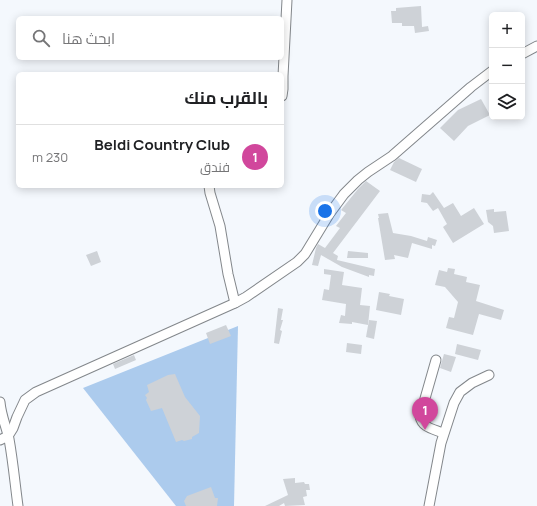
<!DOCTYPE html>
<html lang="ar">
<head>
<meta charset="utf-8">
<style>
  :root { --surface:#fff; --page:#f6f6f6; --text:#202124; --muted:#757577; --line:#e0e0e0; --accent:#ea580c }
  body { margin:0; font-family:Manrope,Cairo,sans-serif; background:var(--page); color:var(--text); direction:rtl }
  .controls { position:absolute; right:12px; top:12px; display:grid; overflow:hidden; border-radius:6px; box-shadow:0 2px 10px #0003 }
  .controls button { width:36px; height:36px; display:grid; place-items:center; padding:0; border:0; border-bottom:1px solid var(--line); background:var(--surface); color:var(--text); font:20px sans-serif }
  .you { position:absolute; left:325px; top:211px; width:14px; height:14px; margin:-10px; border:3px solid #fff; border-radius:50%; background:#1a73e8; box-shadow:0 0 0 6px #1a73e833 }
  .badge { display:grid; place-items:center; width:26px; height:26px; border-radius:50%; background:var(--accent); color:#fff; font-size:13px; font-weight:700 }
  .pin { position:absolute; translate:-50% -33px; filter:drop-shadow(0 1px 2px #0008) }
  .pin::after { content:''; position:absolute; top:21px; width:14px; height:12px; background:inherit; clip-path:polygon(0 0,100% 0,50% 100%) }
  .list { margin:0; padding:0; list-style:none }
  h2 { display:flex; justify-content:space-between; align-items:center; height:52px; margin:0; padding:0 16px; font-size:17px }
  h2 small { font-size:13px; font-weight:400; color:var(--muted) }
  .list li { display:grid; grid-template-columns:26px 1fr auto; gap:12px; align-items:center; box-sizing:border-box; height:64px; padding:0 16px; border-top:1px solid var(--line) }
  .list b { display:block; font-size:15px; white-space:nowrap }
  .list p { margin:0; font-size:13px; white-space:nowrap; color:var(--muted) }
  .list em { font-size:13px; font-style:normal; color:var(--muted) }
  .icon { flex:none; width:22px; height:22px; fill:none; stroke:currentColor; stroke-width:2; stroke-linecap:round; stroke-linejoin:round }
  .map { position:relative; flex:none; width:537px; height:506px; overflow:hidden; direction:ltr }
  .search { position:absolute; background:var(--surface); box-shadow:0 2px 10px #0003; left:16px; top:16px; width:268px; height:44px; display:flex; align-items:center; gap:10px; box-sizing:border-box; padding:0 14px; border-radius:6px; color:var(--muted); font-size:15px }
  .panel { position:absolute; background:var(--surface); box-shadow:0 2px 10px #0003; left:16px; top:72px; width:268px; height:116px; border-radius:6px; direction:rtl }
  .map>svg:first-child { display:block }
</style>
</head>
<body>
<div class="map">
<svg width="537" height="506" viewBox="0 0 537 506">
  <rect width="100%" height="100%" fill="#f4f8fd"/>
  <!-- green -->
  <path fill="#accbed" d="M 238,326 L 234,506 L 176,506 L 83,388 Z"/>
  <!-- building -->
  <g fill="#ced2d7">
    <path d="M 421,6 L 422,27 L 428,26 L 429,31 L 415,33 L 414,26 L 402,26 L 402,23 L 392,23 L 391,11 L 396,11 L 396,8 Z"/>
    <path d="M 481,99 L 490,115 L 468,126 L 454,141 L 440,128 L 458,110 Z"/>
    <path d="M 399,158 L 422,169 L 416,182 L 390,170 L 394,162 Z"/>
    <path d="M 366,181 L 380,191 L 333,253 L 338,256 L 337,260 L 375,269 L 374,276 L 369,275 L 369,277 L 342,267 L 321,255 L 318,266 L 312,265 L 316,248 L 318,244 L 325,248 L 340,228 L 336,226 L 346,213 L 341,210 L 358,189 Z"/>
    <path d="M 433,192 L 444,208 L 453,203 L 461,216 L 474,208 L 484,224 L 453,243 L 443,227 L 447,224 L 438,208 L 433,211 L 427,203 L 421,202 L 422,194 L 430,195 Z"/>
    <path d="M 494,209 L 494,212 L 506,211 L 509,231 L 494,233 L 493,226 L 488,222 L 486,210 Z"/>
    <path d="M 388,213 L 393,233 L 411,236 L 427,241 L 428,237 L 437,240 L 435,246 L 432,245 L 432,249 L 412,243 L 408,258 L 394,255 L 395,259 L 385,260 L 378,218 L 379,218 L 378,214 Z"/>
    <path d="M 97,251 L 101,262 L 91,266 L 86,255 Z"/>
    <path d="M 348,251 L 368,253 L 368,258 L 347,258 Z"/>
    <path d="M 448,268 L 455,269 L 454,274 L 467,277 L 466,282 L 480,285 L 476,301 L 504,310 L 501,320 L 479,314 L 473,335 L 446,328 L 449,317 L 454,318 L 458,302 L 445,287 L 435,285 L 439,270 L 447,272 Z"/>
    <path d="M 324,269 L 344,272 L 342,285 L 362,288 L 360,305 L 370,306 L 368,325 L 352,322 L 352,324 L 339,323 L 341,315 L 345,316 L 346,304 L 322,300 L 324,289 L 329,290 L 331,275 L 324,274 Z"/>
    <path d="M 379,292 L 390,294 L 389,296 L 404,299 L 401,315 L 376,310 Z"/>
    <path d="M 278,308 L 283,309 L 281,320 L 283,320 L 280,330 L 282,331 L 279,344 L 274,343 Z"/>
    <path d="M 369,320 L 377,321 L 374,339 L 366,337 Z"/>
    <path d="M 226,325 L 231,336 L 210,344 L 206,333 Z"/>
    <path d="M 347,343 L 362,345 L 361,354 L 346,352 Z"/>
    <path d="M 457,344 L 481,350 L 478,360 L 455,354 Z"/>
    <path d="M 444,354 L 456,357 L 451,372 L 440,368 Z"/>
    <path d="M 134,355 L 136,360 L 115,369 L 113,364 Z"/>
    <path d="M 175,374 L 185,397 L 200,416 L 199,433 L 192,437 L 192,439 L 184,441 L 182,440 L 176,442 L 162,408 L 151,411 L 146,400 L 147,398 L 145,395 L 149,392 L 147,385 L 168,375 Z"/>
    <path d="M 295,478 L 295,483 L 304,482 L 305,484 L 309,484 L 310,490 L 306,490 L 307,496 L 303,497 L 305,505 L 285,506 L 284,503 L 279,506 L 265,506 L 288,495 L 283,479 Z"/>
    <path d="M 211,487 L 215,498 L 218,498 L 217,506 L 186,506 L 184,501 L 187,496 Z"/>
  </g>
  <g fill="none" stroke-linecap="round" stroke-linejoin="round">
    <defs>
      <g id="minor">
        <path d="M 522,54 L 537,46"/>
        <path d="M 282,96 L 283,89 L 283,76 L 287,0"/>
        <path d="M 209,186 L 210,193 L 220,226 L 228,274 L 235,303"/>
        <path d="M 436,360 L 420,416 C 422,428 434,429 443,433"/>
        <path d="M 0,402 C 1,415 6,426 9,439 C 13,461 15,484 18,506"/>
        <path d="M 0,440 L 8,436 L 13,428 L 17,417 L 25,400 L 36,392 L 235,303 L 246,297 L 297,262 L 305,254 L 330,213 L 344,194 L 358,180 L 368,172 L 392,156 L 471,87 L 492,71"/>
        <path d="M 429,506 L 441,443 L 454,403 L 460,392 L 472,383 L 489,375"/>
      </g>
    </defs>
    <!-- minor casing -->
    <use href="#minor" stroke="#83878b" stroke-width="11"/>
    <!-- minor -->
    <use href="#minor" stroke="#fff" stroke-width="9"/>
  </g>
</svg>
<div class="controls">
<button>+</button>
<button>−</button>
<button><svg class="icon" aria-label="layers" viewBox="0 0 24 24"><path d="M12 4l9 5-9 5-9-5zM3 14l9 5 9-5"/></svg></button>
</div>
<div class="you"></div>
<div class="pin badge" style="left:425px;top:430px;background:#d1479c">1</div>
<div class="search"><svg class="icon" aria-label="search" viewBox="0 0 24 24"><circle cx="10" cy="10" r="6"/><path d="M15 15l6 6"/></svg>ابحث هنا</div>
<section class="panel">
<h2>بالقرب منك<small></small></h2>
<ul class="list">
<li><span class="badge" style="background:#d1479c">1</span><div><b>Beldi Country Club</b><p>فندق</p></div><em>230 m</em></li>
</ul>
</section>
</div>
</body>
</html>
